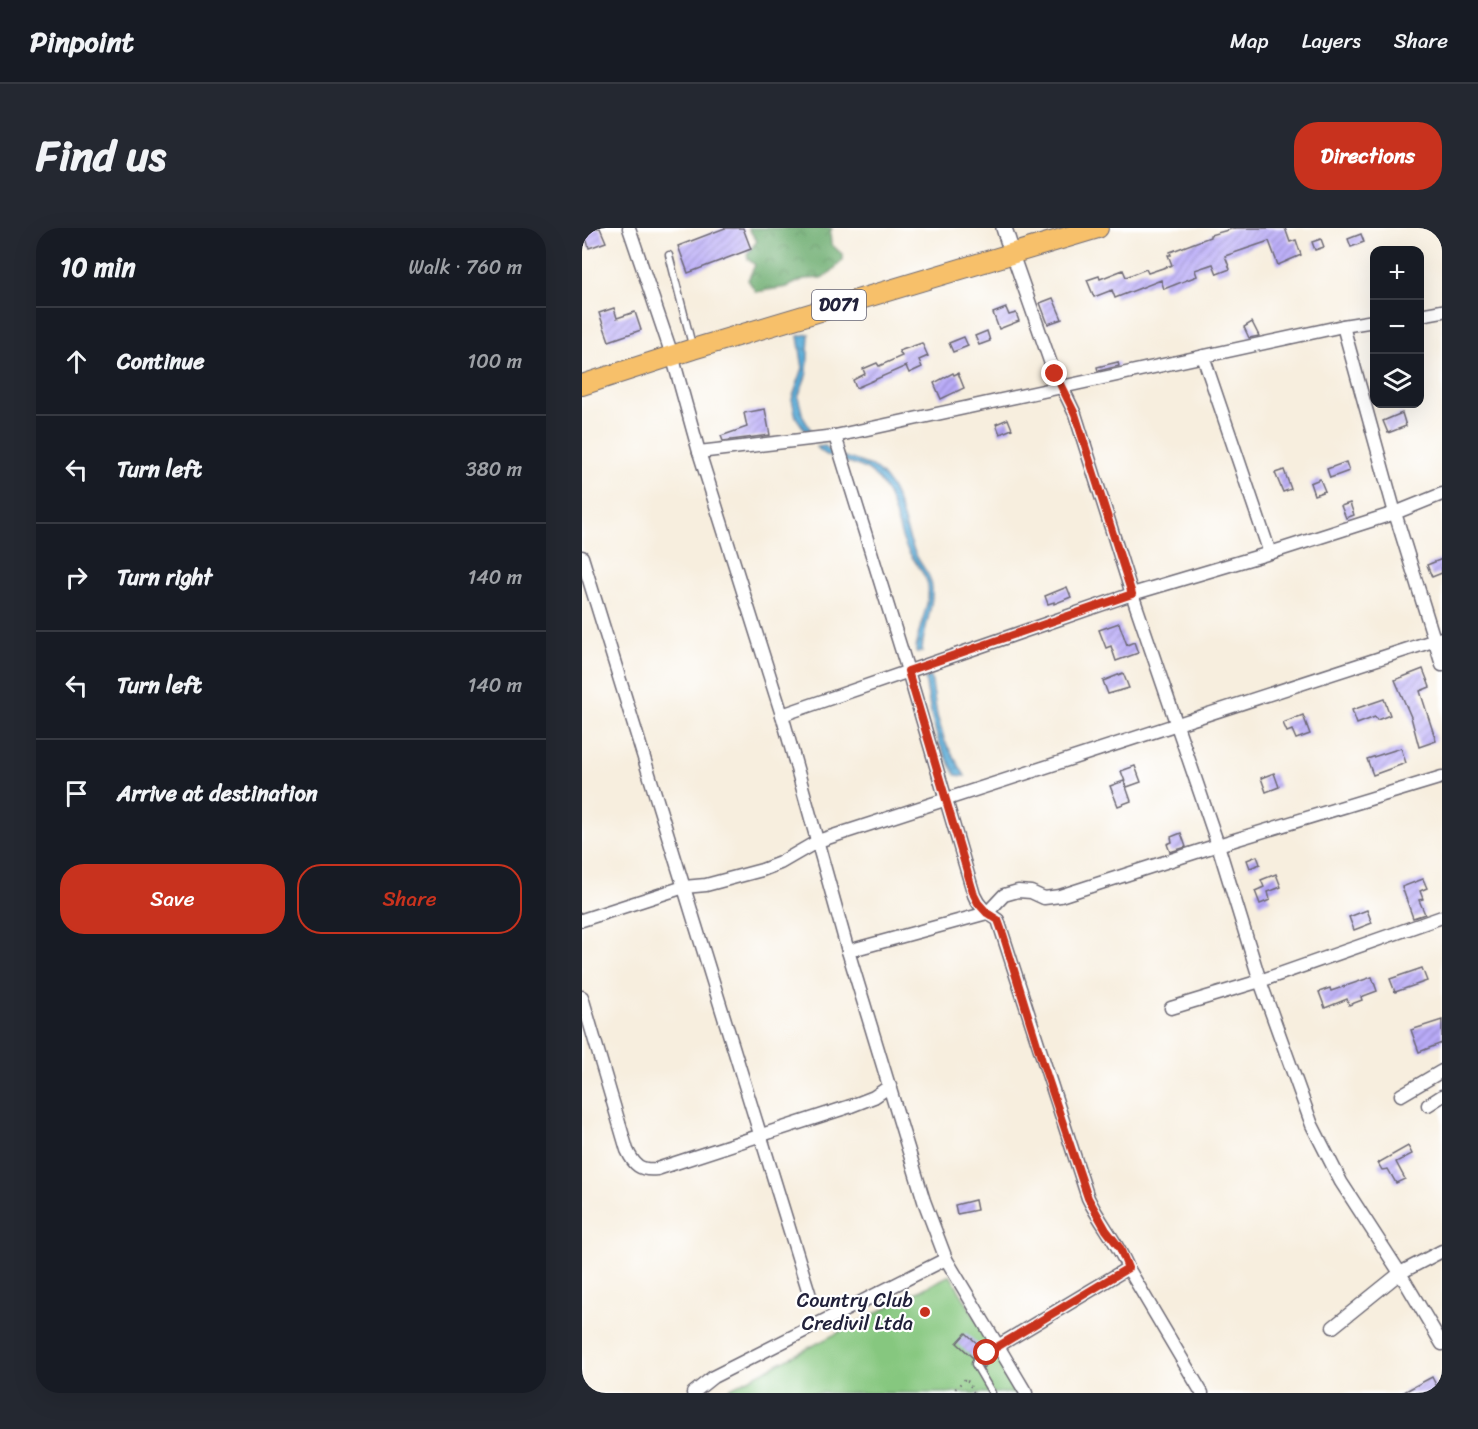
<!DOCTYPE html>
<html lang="en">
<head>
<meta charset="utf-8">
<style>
  :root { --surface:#171b24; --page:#242831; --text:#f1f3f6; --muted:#9ea1a6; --line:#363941; --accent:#c8321e }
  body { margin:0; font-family:Sriracha,sans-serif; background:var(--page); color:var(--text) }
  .controls { position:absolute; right:18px; top:18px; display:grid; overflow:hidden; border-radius:12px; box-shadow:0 6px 24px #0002 }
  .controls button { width:54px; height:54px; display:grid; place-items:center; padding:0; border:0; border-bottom:2px solid var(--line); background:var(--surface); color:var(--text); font:30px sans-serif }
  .stop { position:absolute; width:18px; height:18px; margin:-14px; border:4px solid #c8321e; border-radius:50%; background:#fff }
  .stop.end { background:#c8321e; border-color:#fff; box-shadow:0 2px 6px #0008 }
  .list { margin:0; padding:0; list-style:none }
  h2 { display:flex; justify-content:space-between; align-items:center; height:78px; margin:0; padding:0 24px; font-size:26px }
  h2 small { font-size:20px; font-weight:400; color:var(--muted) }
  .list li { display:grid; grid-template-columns:39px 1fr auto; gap:18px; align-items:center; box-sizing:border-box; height:108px; padding:0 24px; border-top:2px solid var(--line) }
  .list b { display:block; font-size:22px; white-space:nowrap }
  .list em { font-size:20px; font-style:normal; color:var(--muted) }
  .actions { display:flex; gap:12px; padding:18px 24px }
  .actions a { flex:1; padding:14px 0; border:2px solid var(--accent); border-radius:24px; text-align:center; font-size:21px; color:var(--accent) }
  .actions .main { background:var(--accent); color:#fff }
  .icon { flex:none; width:33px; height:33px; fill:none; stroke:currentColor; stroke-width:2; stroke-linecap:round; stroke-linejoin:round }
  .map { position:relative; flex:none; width:860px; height:1165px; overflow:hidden; border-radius:24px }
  header { display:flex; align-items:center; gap:36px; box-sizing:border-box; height:84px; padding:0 30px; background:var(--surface); border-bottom:2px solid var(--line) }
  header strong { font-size:28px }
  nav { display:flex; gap:33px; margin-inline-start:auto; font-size:21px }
  .intro { display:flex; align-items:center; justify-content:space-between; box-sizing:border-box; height:144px; padding:0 36px }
  h1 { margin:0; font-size:42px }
  .button { padding:15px 27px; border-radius:24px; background:var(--accent); color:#fff; font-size:21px; font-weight:700 }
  main { display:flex; gap:36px; padding:0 36px }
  aside { flex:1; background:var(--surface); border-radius:24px; box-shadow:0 6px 24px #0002 }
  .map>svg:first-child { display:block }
</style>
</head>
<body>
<header>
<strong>Pinpoint</strong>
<nav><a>Map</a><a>Layers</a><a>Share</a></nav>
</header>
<div class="intro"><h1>Find us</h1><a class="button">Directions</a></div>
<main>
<aside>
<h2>10 min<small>Walk · 760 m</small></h2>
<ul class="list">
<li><svg class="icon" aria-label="ahead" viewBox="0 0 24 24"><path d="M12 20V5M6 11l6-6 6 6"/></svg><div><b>Continue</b></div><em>100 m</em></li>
<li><svg class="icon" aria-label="left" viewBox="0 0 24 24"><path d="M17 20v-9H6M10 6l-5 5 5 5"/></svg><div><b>Turn left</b></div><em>380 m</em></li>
<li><svg class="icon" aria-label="right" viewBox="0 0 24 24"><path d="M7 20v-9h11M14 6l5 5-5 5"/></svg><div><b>Turn right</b></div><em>140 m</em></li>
<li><svg class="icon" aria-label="left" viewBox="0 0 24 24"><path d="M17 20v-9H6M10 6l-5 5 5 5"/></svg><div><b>Turn left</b></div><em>140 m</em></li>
<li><svg class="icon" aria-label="arrive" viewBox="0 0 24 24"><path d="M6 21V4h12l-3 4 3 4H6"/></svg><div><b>Arrive at destination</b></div></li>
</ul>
<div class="actions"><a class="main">Save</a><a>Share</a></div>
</aside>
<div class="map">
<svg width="860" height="1165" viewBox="0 0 860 1165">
  <defs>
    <pattern id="forest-crowns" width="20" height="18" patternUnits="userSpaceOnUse" patternTransform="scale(1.5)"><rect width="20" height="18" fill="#6cac6e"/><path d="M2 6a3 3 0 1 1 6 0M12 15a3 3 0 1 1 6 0" fill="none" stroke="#588c5c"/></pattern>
    <pattern id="water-ripples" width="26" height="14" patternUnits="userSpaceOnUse" patternTransform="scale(1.5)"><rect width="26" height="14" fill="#5fafd9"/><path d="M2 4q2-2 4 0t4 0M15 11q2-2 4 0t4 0" fill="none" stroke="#4e8eb1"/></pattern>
    <pattern id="building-hatch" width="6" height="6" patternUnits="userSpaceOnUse" patternTransform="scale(1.5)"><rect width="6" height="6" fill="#b9abf8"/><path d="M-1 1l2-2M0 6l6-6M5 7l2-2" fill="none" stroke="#968bca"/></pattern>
  </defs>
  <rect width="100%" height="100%" fill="#fff"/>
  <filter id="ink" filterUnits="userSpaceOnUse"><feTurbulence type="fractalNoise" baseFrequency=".0167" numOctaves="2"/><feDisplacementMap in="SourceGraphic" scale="12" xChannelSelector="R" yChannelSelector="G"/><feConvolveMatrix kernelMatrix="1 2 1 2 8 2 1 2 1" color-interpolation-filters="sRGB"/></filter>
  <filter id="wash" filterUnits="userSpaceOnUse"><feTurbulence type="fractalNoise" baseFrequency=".008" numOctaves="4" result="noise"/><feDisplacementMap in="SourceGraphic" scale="24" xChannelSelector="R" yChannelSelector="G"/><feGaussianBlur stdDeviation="1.35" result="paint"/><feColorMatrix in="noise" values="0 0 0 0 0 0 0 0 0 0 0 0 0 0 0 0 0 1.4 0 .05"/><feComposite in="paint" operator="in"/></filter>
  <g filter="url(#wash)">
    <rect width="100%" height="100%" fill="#f7eede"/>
    <!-- forest -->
    <path fill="url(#forest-crowns)" stroke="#476754" stroke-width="1.5" d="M 166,0 L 250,0 L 248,5 L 249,16 L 261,27 L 261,32 L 247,46 L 239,50 L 222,51 L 205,59 L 174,64 L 166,52 L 173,37 L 166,31 L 165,26 L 175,13 Z"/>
    <!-- park -->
    <path fill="#86c77f" stroke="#54745d" stroke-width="1.5" d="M 368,1047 L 438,1165 L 139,1165 Z"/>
    <!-- water -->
    <g fill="url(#water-ripples)" stroke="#40688a" stroke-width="1.5">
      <path d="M 227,106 L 225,145 L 216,169 L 221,189 L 231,206 L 227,208 L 214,189 L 210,171 L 221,140 L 216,108 Z"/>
      <path d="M 243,218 C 257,233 285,230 300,247 C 320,269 321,301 334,327 C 339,338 350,348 350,360 C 352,382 340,402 340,424 L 334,424 C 334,401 349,379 346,357 C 344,345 328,329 323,317 C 313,293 312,266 292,247 C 277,232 249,236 235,219 Z"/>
      <path d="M 349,449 L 355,488 L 363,514 L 383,548 L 374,547 L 357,515 L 350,490 L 343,450 Z"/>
    </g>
    <g id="blocks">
      <!-- building -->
      <g fill="url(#building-hatch)">
        <path d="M 0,0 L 18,0 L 24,14 L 7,20 L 5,13 L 0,14 Z"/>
        <path d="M 143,0 L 161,0 L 169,21 L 106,45 L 96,18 Z"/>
        <path d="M 653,0 L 703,0 L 708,14 L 714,12 L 719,27 L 696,37 L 687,13 L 643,28 L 648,41 L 635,46 L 631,36 L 613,42 L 615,48 L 582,61 L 579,52 L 533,70 L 530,62 L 512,69 L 505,52 L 517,48 L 518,51 L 541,42 L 544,49 L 564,41 L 566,45 L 590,37 L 586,27 L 589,27 L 588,24 L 628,9 L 628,7 Z"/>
        <path d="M 779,6 L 782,14 L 769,19 L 766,11 Z"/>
        <path d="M 739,11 L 742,19 L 733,22 L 730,14 Z"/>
        <path d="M 471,70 L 480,91 L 466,96 L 458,75 Z"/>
        <path d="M 32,80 L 35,90 L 53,84 L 59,102 L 27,113 L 17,85 Z"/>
        <path d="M 424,80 L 427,87 L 434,85 L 437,93 L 417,101 L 411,85 Z"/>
        <path d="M 670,94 L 677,108 L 667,110 L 662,99 Z"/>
        <path d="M 405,103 L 408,113 L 397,117 L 393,108 Z"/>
        <path d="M 382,109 L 386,118 L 371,124 L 367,115 Z"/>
        <path d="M 340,115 L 346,128 L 337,132 L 340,139 L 327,145 L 324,138 L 274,160 L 271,152 L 283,146 L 281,141 L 295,135 L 297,138 L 320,128 L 317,123 Z"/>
        <path d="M 536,134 L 537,138 L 516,143 L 515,139 Z"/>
        <path d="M 371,145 L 372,147 L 376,145 L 382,160 L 359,171 L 352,155 Z"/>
        <path d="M 183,181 L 188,207 L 141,213 L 139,208 L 165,199 L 162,185 Z"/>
        <path d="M 820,185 L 824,198 L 806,205 L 801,193 Z"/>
        <path d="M 426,191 L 430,201 L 418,206 L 414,196 Z"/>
        <path d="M 764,234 L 767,243 L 748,250 L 745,241 Z"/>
        <path d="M 702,242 L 709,261 L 701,264 L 693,245 Z"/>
        <path d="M 738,251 L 743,263 L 732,267 L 728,255 Z"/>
        <path d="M 768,275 L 772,287 L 764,290 L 759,278 Z"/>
        <path d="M 860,331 L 860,345 L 850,349 L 845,337 Z"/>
        <path d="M 485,359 L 489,369 L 472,376 L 472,374 L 466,376 L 463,368 Z"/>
        <path d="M 537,395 L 545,417 L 552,414 L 556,425 L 534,433 L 529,418 L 524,420 L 517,402 Z"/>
        <path d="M 841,441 L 848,459 L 838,463 L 854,513 L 837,519 L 829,489 L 813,452 Z"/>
        <path d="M 541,445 L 547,460 L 526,466 L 521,453 Z"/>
        <path d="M 802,471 L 808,487 L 795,492 L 793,489 L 775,496 L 770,482 Z"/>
        <path d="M 721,487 L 728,506 L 714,511 L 710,502 L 705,504 L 701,495 Z"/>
        <path d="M 819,520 L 824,535 L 791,547 L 785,531 Z"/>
        <path d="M 553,538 L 559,554 L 545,559 L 539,543 Z"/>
        <path d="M 692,545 L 697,559 L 684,564 L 679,550 Z"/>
        <path d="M 542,553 L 549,573 L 536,578 L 528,558 Z"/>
        <path d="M 599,605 L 604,619 L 588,624 L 585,616 L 590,614 L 589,609 Z"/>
        <path d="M 675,628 L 678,636 L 668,640 L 665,632 Z"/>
        <path d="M 694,646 L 699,659 L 686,664 L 688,672 L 678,676 L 673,663 L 682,659 L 679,652 Z"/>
        <path d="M 841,651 L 845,660 L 838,663 L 841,671 L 837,672 L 843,686 L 831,690 L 820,659 Z"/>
        <path d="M 785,682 L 790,695 L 772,702 L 767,689 Z"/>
        <path d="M 840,740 L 845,753 L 813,764 L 808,751 Z"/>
        <path d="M 790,749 L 795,763 L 779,769 L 780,772 L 767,777 L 765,771 L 743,780 L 737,764 L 748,760 L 749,763 Z"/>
        <path d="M 860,792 L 860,815 L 837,824 L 829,802 Z"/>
        <path d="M 826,918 L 830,926 L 814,934 L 823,951 L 814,955 L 806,941 L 800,942 L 796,935 Z"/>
        <path d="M 393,972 L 395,982 L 375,986 L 373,977 Z"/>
        <path d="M 384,1105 L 401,1121 L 401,1128 L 411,1130 L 401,1140 L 397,1129 L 390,1129 L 375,1115 Z"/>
        <path d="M 850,1149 L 856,1161 L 849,1165 L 820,1165 Z"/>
      </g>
    </g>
  </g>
  <g filter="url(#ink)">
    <use href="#blocks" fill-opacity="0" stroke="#6d6974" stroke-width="1.5"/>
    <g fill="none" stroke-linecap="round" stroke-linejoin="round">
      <defs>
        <g id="service">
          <path d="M 87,27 L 110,117"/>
          <path d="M 405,1125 L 416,1118"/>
          <path d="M 394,1133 L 393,1136 L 410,1165"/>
        </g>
        <g id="minor">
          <path d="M 47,0 L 90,127 L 117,224 L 200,487 L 266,723 L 342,973 L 364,1031 L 444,1165"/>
          <path d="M 430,25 L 469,136 L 493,186 L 550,366 L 636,617 L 678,753 L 730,897 L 759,954 L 818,1045 L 860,1116"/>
          <path d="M 838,87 L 860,83"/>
          <path d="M 761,98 L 813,285 L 860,437"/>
          <path d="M 621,128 L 688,325"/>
          <path d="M 253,208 L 326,443 L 392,667 C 397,679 405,685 416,692 L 506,970 C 518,995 536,1015 546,1040 L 416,1118"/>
          <path d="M 117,224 L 253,208 L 761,98 L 792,93"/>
          <path d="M 0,329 L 228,1068"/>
          <path d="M 200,487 L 550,366 L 688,325 L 813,285 L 860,266"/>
          <path d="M 0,692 L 102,659 L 124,657 L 180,642 L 198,635 L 236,613 L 860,410"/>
          <path d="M 266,723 L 405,685 L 422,667 L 436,663 L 449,664 L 462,670 L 478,668 L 636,617 L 860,549"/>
          <path d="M 0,769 L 45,922 C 52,937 58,943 75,941 L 269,878 L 292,869 L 308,858"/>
          <path d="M 589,780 L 678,753 L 860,689"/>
          <path d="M 819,867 L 860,843"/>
          <path d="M 846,877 L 860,868"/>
          <path d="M 546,1040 L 620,1165"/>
          <path d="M 751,1099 L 818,1045 L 860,1023"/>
          <path d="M 111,1165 L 131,1149 L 364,1031"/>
        </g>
        <path id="tertiary" d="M 422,0 L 430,25"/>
        <path id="primary" d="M 0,157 L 111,121 L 516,0"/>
      </defs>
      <!-- service casing -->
      <use href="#service" stroke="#6d6974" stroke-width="9"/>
      <!-- minor casing -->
      <use href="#minor" stroke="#6d6974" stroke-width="15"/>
      <!-- tertiary casing -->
      <use href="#tertiary" stroke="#6d6974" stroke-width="18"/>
      <!-- primary casing -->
      <use href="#primary" stroke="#6d6974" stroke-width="22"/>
      <!-- path -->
      <path stroke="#6d6974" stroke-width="2" stroke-dasharray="1.5 4.5" stroke-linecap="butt" d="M 369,1165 L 384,1150 L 392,1165"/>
      <!-- service -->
      <use href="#service" stroke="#fff" stroke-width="6"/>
      <!-- minor -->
      <use href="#minor" stroke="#fff" stroke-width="12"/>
      <!-- tertiary -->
      <use href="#tertiary" stroke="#fff" stroke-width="15"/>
      <!-- primary -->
      <use href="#primary" stroke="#f7c06b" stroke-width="20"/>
    </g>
  </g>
  <g fill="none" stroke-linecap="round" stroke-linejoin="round" filter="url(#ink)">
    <!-- route -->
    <path stroke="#c8321e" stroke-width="8" d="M 405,1125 L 546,1040 L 538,1020 L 524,1002 L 506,970 L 460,833 L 421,706 L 416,692 L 405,685 L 396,675 L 392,667 L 326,443 L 550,366 L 493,186 L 473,146"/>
  </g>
  <!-- markers -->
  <circle fill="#c8321e" stroke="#fff" stroke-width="2" cx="343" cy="1084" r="6"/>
  <g text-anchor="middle" stroke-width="4.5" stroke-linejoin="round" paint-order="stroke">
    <!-- shield labels -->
    <rect fill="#fff" stroke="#646476" stroke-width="1.5" x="230" y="62" width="54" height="30" rx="4.5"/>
    <g font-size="18" font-weight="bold" fill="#22223b">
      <text x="257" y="83">D071</text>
    </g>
    <!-- poi labels -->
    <g font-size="20" fill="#22223b" stroke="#fff" text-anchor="end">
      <text x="331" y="1079">Country Club<tspan x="331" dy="23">Credivil Ltda</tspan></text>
    </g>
  </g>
</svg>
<div class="controls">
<button>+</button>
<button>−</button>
<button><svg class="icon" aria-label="layers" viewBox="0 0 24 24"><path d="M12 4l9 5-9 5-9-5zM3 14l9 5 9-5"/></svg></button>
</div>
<div class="stop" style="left:405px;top:1125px"></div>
<div class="stop end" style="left:473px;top:146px"></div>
</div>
</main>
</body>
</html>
